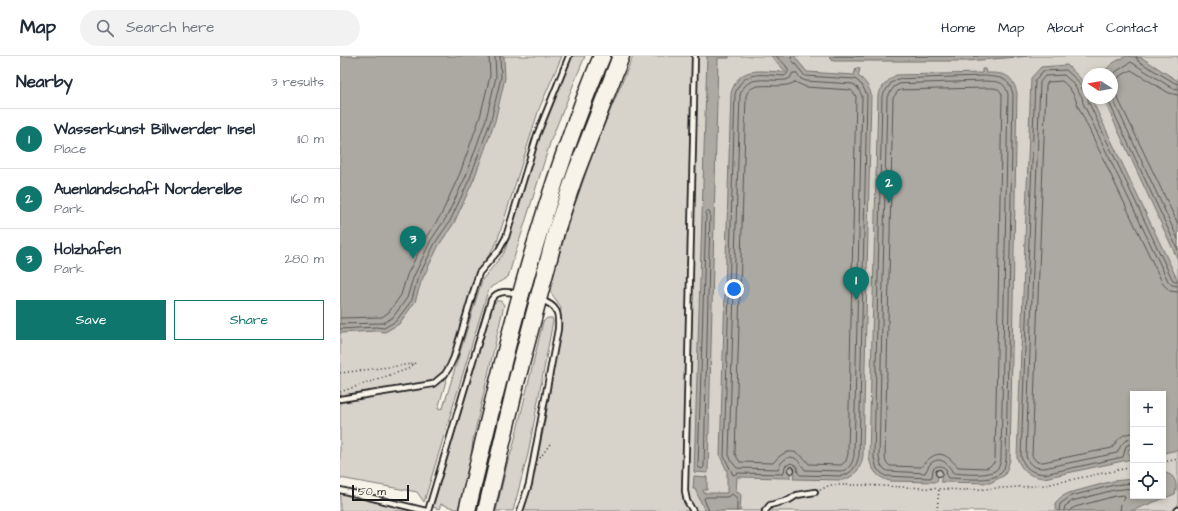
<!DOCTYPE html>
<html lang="en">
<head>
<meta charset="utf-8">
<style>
  :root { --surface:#fff; --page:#f2f2f3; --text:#1f2937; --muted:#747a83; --line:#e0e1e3; --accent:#0f766e }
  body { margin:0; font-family:"Architects Daughter",sans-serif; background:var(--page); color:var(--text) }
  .controls { position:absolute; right:12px; bottom:12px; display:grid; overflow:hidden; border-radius:0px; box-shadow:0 2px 6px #0003 }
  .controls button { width:36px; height:36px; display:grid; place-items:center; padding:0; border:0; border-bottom:1px solid var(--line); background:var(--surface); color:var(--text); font:20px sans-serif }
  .compass { position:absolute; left:742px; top:12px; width:36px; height:36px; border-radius:50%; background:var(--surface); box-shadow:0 2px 6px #0003; rotate:281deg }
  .scale { position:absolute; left:12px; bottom:10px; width:57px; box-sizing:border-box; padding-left:4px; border:2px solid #1c1c1c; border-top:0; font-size:11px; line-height:14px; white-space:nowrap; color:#1c1c1c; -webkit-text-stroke:3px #f7f3e8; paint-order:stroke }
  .you { position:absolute; left:394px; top:233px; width:14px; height:14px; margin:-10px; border:3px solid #fff; border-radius:50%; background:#1a73e8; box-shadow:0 0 0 6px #1a73e833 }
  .badge { display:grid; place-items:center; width:26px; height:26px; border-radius:50%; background:var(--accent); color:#fff; font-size:13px; font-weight:700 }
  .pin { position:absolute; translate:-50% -33px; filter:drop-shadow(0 1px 2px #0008) }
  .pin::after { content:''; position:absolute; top:21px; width:14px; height:12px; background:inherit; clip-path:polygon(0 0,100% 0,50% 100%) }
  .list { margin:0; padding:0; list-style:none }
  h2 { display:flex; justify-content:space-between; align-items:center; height:52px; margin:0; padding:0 16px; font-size:17px }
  h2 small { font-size:13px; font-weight:400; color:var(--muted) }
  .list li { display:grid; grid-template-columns:26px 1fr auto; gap:12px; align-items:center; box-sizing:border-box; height:60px; padding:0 16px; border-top:1px solid var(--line) }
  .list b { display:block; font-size:15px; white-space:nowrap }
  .list p { margin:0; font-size:13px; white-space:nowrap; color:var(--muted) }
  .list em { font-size:13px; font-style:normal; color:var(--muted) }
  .actions { display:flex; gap:8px; padding:12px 16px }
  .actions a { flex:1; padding:9px 0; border:1px solid var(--accent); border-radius:0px; text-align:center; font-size:14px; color:var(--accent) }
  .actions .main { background:var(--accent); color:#fff }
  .icon { flex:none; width:22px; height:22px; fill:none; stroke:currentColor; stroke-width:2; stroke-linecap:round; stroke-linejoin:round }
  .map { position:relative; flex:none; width:838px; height:455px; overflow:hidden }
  header { display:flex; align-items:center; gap:24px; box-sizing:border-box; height:56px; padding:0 20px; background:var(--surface); border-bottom:1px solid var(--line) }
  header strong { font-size:19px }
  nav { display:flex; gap:22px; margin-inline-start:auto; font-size:14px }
  .search { width:280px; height:36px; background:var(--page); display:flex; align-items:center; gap:10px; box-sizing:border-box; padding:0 14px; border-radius:22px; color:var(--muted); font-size:15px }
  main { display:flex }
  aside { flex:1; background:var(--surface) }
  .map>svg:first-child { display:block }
</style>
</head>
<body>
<header>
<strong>Map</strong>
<div class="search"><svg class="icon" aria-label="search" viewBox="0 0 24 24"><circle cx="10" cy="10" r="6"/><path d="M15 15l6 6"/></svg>Search here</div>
<nav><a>Home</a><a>Map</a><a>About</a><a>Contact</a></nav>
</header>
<main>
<aside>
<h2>Nearby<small>3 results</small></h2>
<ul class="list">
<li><span class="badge">1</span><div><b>Wasserkunst Billwerder Insel</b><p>Place</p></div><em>110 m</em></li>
<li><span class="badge">2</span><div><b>Auenlandschaft Norderelbe</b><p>Park</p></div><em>160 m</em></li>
<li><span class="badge">3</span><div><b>Holzhafen</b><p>Park</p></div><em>280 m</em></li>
</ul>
<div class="actions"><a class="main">Save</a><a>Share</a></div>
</aside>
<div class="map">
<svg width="838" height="455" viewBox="0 0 838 455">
  <rect width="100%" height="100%" fill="#f7f3e8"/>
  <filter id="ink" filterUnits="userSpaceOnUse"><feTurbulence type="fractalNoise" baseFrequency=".025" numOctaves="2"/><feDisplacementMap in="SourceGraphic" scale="8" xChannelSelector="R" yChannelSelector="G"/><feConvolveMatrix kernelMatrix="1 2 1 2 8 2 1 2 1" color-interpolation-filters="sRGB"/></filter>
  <g filter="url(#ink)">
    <!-- green -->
    <g fill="#d7d3cb" stroke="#7a7874" fill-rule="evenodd">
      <path d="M 0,0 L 222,0 L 199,53 L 157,186 L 136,220 L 98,353 L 103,352 L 142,224 L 164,197 L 201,77 L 232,0 L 245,0 L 211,84 L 168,221 L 151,231 L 147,238 L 84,446 L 77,436 L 0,422 Z"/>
      <path d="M 293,0 L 838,0 L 838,455 L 184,455 C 203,388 214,320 221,251 L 209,234 L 228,168 L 255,91 ZM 748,18 L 772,18 L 772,42 L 748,42 ZM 793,338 L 823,338 L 823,440 L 793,440 Z"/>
      <path d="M 157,245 L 161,245 L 164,249 L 133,384 L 131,402 L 119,454 L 101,448 L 99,453 L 93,451 L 153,248 Z"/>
      <path d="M 207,262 L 212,262 L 213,265 L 188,398 L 173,455 L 156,455 L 167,408 L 173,391 L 203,266 Z"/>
      <path d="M 0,437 L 72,455 L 0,455 Z"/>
    </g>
    <!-- water -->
    <g fill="#aca9a2" stroke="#72716c">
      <path d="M 0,0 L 164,0 L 164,2 L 165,22 L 155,65 L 134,123 L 114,167 L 99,189 L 81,226 L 75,246 L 59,268 L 45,276 L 36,275 L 0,277 Z"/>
      <path d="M 367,0 L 389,0 L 389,2 L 378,2 L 368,417 L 354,416 Z"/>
      <path d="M 431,0 L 454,0 L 467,16 L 514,19 L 516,12 L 520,13 L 518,20 C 525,24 529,31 531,38 L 523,400 C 521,412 515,421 503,424 L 453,423 L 455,414 L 453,411 L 451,411 L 448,414 L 450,417 L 450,422 L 397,421 L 396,436 L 399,437 L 401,439 L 400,455 L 366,455 L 364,453 L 355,433 L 353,433 L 354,420 L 367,421 L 367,434 L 363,434 L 364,437 L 387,437 L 387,415 L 380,400 L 391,37 C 400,8 420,16 446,16 Z"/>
      <path d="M 489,0 L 691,0 L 627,5 L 493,5 Z"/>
      <path d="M 787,0 L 802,2 L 838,25 L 838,204 L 763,42 L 772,42 L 772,18 L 763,18 C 768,9 777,4 787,0 Z"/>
      <path d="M 727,9 C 737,19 748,27 748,42 L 751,42 L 838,225 L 838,394 L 823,397 L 823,338 L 793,338 L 793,392 L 789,393 L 788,397 L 791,399 L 792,403 L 704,422 C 689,420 683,417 677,402 L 691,22 L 701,11 Z"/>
      <path d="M 642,13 L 645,13 L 646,17 C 665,17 672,18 677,37 L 670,404 L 665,419 L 650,427 L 601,426 L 601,421 L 603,418 L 601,414 L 599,414 L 595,417 L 598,421 L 597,426 L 550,425 C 538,422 532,415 529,402 L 538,39 C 542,30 548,24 556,19 L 642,17 Z"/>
      <path d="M 823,417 C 835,417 838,428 835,438 L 791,455 L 716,455 L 715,447 L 721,441 L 729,437 L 773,425 L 793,423 L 793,440 L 823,440 Z"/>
    </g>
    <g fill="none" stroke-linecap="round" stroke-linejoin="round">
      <!-- shore -->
      <g stroke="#565452" stroke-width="1">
        <path d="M 436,0 C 441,5 455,15 444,20 C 422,19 403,13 395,38 L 384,400 L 393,419 L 398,417 L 443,418 L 444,417 L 445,410 L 451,407 L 457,410 L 458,417 L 460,419 L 502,420 C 513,417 517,409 519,399 L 527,39 L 522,29 L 515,23 L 465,20 L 452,4 L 451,0"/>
        <path d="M 494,0 L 638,0"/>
        <path d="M 796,0 L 798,5 L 835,27 L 838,28"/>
        <path d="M 453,17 L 456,17 L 461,23 L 466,25 L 513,28 L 518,32 L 522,40 L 514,399 C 513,406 510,413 502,415 L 465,414 C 460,407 454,395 443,405 C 440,407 439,411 438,413 L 397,412 L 392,406 L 389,399 L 400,39 C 407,17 427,26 446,24 L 450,22 Z"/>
        <path d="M 645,20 C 661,22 668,20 673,38 L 666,403 C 665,407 665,413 662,416 C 653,427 621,422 608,422 L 607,421 L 606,413 C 602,409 597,409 593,413 L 592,421 L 590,422 L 545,420 L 537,413 L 534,402 L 542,40 L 551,27 L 558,23 Z"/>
        <path d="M 772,20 L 777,15 L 791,6 L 832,32 L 838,33"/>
        <path d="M 645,25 C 658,26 664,24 668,38 L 661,403 C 660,406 660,410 658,412 C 652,421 624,418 613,417 C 609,409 601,398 590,408 C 588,411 587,414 585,417 L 547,415 L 541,410 L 539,401 L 547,41 L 554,31 L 559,28 Z"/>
        <path d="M 455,26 L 466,31 L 511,34 L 516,40 L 508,398 L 506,405 L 501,409 L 469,408 C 462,398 451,391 440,400 C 437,402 435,405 433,407 L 400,406 L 395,398 L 406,40 C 412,21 439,36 455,26 Z"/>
        <path d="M 646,32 C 654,32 660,31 662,39 L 655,402 L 654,407 L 647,412 L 618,411 C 604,395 596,393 581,411 L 550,410 L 546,406 L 545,401 L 553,42 L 558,35 L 561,34 Z"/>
        <path d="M 748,37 L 743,35 L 738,25 L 726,14 L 703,15 L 695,24 L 681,401 C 686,414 691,416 704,418 L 783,401 L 786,390 L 790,388 L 793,388"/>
        <path d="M 838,39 L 829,37 L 791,14 L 780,20 L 772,30 L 838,168"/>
        <path d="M 748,41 L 748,45 L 832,223 L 835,225 L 838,225"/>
        <path d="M 772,41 L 838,183"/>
        <path d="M 767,42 L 838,194"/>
        <path d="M 368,155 L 370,157 L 364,411 L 362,413 L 358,411 L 366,157 Z"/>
        <path d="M 0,262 L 42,261 L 49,256 L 61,239 L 67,219 L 86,181 L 101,159 L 120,117 L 140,61 L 150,20 L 149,0"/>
        <path d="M 0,268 L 43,267 L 53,261 L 67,242 L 73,222 L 91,184 L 106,162 L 126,120 L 146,63 L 156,21 L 155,0"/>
        <path d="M 0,273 L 36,271 L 44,272 L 56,265 L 72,244 L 77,224 L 95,187 L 110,165 L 130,122 L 151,64 L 161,21 L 160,0"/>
        <path d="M 793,377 C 781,377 778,384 772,392 L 703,406 L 697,406 L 692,400 L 706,29 L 708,26 L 722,25 C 730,31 735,40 738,50 L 823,228 L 830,235 L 838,236"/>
        <path d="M 793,383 C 782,383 781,390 777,397 L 704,412 C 695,412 689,410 686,400 L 700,26 L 705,20 L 724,19 L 734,28 L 739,37 L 742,41 L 743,47 L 828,225 L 832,229 L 838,230"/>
        <path d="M 369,455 L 364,443 L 365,441 L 387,441 L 392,438 L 397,442 L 397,455"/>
        <path d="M 719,455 L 720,448 L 731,440 L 774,429 L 793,427"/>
        <path d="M 724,455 L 725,450 L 732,445 L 774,434 L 793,432"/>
        <path d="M 730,455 L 731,453 L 735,451 L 775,440 L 784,439 L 785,442 L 781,448 L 780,455"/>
      </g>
    </g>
    <!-- building -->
    <g fill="#c0beb5" stroke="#1c1c1c">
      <circle cx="451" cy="414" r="3.5"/>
      <circle cx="599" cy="417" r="3.5"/>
    </g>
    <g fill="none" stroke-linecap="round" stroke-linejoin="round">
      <defs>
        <g id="lane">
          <path d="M 0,343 L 93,328 L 105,318 L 110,310 L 114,301 L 139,217 L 159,194 L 166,181 L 197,79 L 229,0"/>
          <path d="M 0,434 L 86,455"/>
          <path d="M 88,455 L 151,244 C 158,233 168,236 179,238"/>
          <path d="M 180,455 L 189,428 L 218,273 C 219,257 218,250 201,244"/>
          <path d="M 353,455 L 347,445 L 345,435 L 355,0"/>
          <path d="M 425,455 L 430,449 L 449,444 L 457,439 L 475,436"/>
          <path d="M 837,455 L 838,454"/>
        </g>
        <g id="highway">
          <path d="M 127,455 C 163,301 200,146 262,0"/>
          <path d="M 146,455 L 176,327 L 217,172 L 235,119 L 281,0"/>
        </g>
      </defs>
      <!-- lane casing -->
      <use href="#lane" stroke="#1c1c1c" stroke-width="8"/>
      <!-- highway casing -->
      <use href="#highway" stroke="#1c1c1c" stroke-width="19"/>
      <!-- path -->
      <g stroke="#1c1c1c" stroke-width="1.5" stroke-dasharray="1 3" stroke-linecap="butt">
        <path d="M 0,317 L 73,308"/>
        <path d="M 0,336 L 68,313 L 75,307"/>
        <path d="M 200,402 L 210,388"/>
        <path d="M 823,406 L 838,403"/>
        <path d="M 480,434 L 490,429 L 523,429 L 624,434 L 680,431 L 705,429 L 793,411"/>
        <path d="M 597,455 L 599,433"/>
      </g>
      <!-- lane -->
      <use href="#lane" stroke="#f7f3e8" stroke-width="4.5"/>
      <!-- highway -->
      <use href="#highway" stroke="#f7f3e8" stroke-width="16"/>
    </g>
  </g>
</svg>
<div class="controls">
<button>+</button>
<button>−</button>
<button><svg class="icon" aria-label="locate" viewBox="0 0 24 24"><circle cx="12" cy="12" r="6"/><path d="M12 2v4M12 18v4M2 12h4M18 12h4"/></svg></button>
</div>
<svg class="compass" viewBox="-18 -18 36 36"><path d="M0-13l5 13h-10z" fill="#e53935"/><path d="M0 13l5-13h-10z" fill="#747a83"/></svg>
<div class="scale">50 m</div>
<div class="you"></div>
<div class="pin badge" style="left:516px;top:244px">1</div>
<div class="pin badge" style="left:549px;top:147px">2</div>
<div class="pin badge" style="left:73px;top:203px">3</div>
</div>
</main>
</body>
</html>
